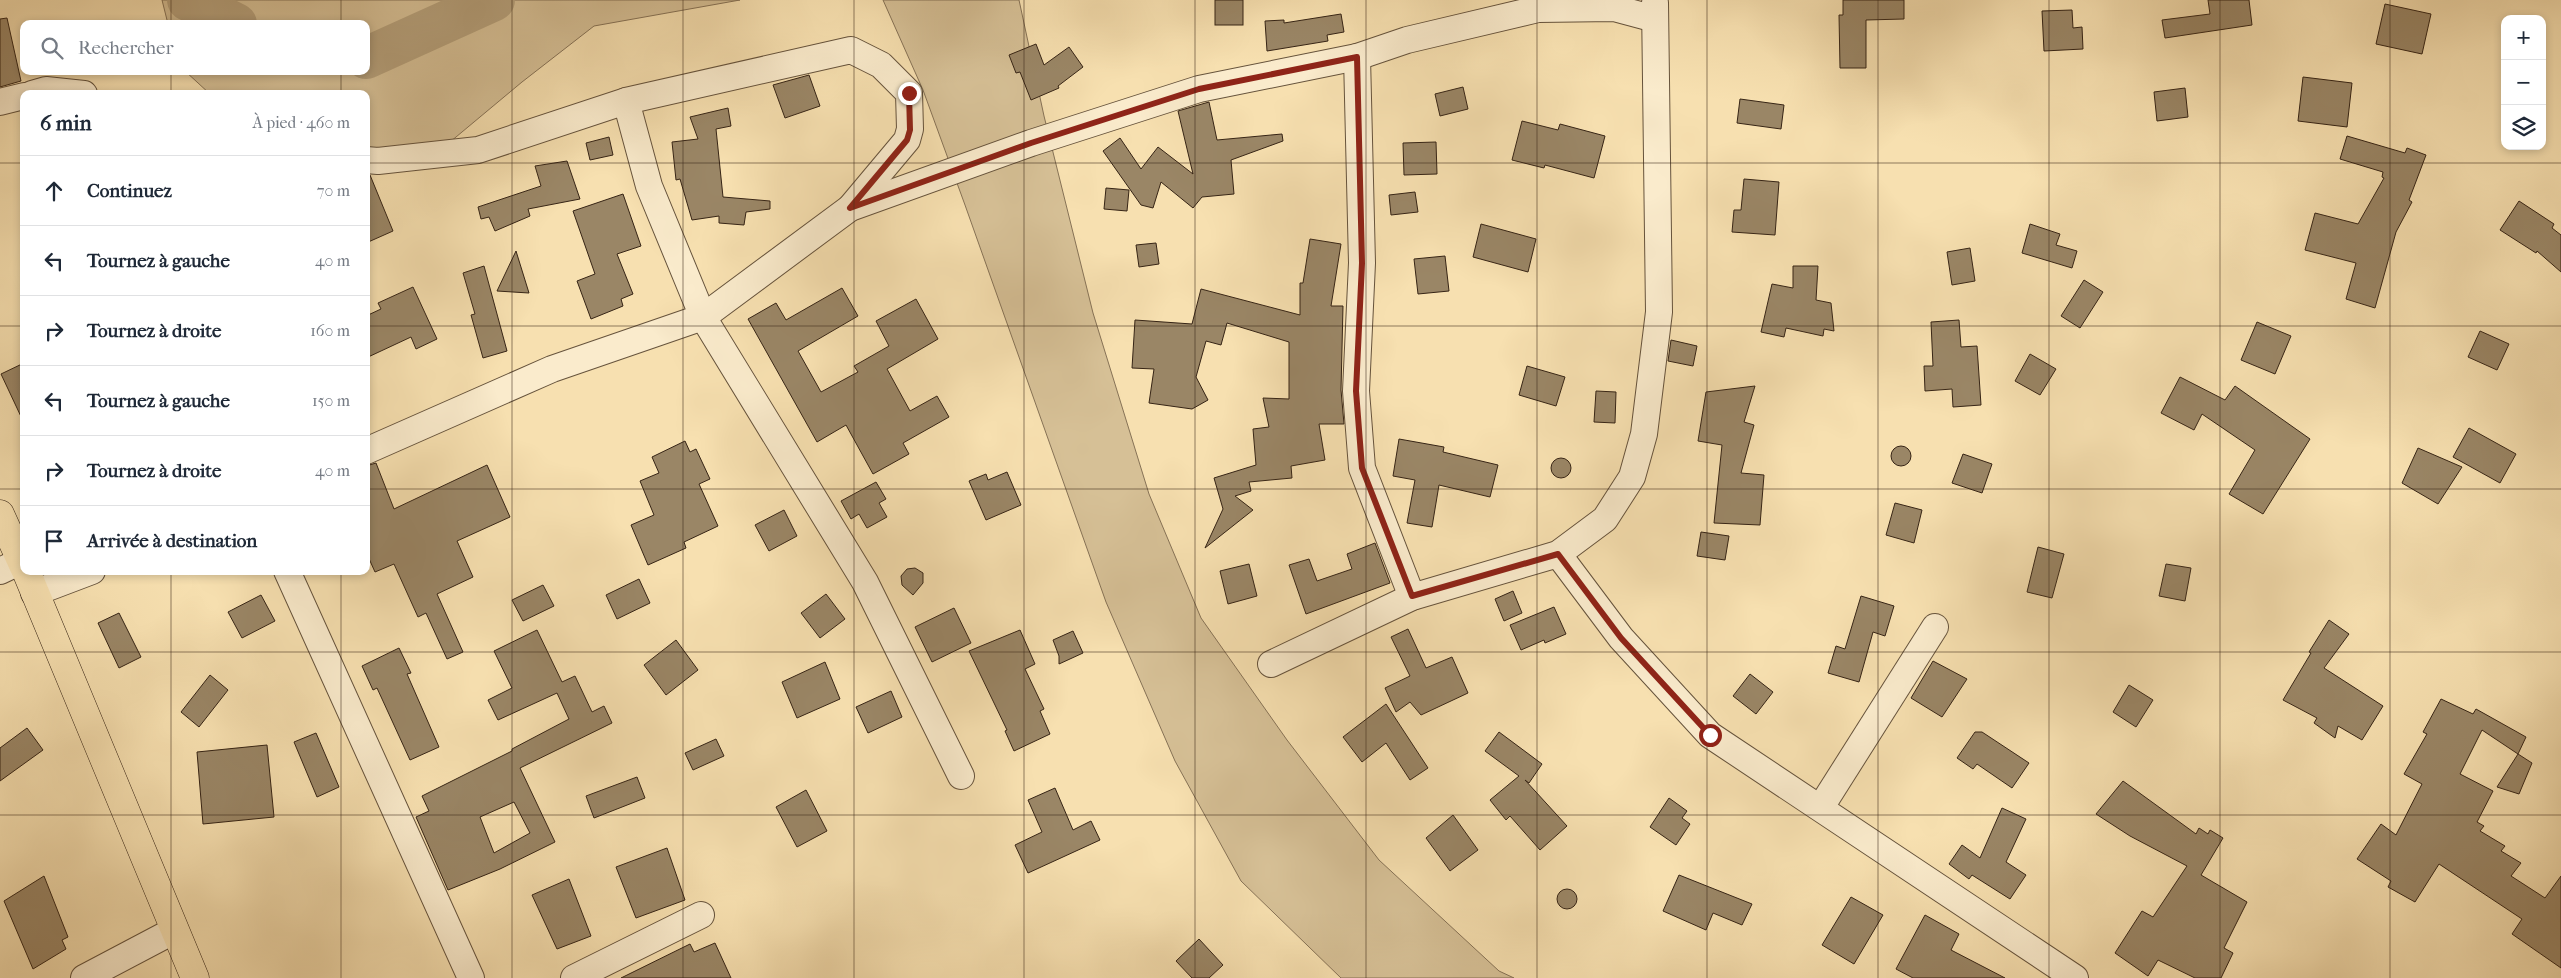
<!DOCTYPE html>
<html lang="fr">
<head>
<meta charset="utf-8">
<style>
  :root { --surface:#fff; --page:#f2f2f3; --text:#1f2937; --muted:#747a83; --line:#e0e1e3 }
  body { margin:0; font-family:"IM FELL French Canon",serif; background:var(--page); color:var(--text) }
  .controls { position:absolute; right:15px; top:15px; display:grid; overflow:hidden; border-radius:10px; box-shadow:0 2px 8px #0003 }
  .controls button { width:45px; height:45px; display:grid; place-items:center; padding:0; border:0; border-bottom:1px solid var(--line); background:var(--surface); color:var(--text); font:25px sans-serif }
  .stop { position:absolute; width:15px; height:15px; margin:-11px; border:4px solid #8f2418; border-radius:50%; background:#fff }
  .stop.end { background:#8f2418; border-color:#fff; box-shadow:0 1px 5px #0008 }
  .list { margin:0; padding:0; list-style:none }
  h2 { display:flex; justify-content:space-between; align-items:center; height:65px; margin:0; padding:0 20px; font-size:21px }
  h2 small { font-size:16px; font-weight:400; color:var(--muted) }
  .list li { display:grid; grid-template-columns:32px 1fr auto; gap:15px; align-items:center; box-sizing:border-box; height:70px; padding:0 20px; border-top:1px solid var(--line) }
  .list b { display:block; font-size:19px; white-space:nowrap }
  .list em { font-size:16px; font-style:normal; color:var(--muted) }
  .icon { flex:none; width:28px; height:28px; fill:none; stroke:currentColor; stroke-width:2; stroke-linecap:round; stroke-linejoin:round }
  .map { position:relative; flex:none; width:2561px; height:978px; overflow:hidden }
  .search { position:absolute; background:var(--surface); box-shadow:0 2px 8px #0003; left:20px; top:20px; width:350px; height:55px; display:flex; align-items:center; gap:12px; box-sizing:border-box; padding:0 18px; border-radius:10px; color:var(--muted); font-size:19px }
  .panel { position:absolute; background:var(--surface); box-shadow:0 2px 8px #0003; left:20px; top:90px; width:350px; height:485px; border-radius:10px }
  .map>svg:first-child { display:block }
</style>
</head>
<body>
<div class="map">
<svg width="2561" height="978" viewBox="0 0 2561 978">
  <rect width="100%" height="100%" fill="#f7e0b0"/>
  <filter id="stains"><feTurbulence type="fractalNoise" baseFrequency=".004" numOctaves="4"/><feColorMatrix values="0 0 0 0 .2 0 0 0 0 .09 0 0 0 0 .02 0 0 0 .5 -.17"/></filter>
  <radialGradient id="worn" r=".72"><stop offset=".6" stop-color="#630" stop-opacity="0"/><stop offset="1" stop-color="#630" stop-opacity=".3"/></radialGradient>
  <!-- green -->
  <g fill="#d6c096" stroke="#867256">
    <path d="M 162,0 L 740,0 L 594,26 L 522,82 L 444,147 L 396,156 L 366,148 L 366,94 L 210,94 L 185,71 L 366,71 L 366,24 L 168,24 Z"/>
    <path d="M 883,0 L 1019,0 L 1044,116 L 1093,313 L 1149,494 L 1201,618 L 1287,740 L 1379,860 L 1499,971 L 1514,978 L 1341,978 L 1241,881 L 1175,761 L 1106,602 L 965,205 L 923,90 Z"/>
  </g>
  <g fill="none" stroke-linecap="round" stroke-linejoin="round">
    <!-- river -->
    <g stroke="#b5a07b" stroke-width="42">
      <path d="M 188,0 L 236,24"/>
      <path d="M 366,58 L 494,0"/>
    </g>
  </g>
  <!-- building -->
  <g fill="#9a8666" stroke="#362415" fill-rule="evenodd">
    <rect x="1215" y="0" width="28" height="25"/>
    <path d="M 1843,0 L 1904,0 L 1904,19 L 1866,20 L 1866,68 L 1840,68 L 1839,15 L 1843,15 Z"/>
    <path d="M 2208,0 L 2249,0 L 2252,25 L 2165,38 L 2162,20 L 2210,14 Z"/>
    <path d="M 2385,4 L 2431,14 L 2422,54 L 2376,44 Z"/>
    <path d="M 2072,10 L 2073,28 L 2082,27 L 2083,49 L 2044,51 L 2042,11 Z"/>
    <path d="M 1341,14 L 1344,32 L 1327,35 L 1328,41 L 1267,51 L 1265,21 L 1284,20 L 1284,23 Z"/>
    <path d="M 7,18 L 21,81 L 0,87 L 0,19 Z"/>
    <path d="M 1036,44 L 1044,65 L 1069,47 L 1083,67 L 1058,86 L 1059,88 L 1031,100 L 1020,72 L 1016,73 L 1009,55 Z"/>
    <path d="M 809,75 L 820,106 L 785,118 L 773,85 Z"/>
    <path d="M 2303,77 L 2352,83 L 2347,127 L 2298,121 Z"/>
    <path d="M 1463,87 L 1468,109 L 1440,116 L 1435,94 Z"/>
    <path d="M 2185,88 L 2188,117 L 2157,121 L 2154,92 Z"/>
    <path d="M 1740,99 L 1784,105 L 1781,129 L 1737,123 Z"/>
    <path d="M 1209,102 L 1217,140 L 1282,134 L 1283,141 L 1231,160 L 1234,194 L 1202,197 L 1193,208 L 1161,182 L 1153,208 L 1141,205 L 1103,151 L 1120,138 L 1141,169 L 1158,147 L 1193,174 L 1178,111 Z"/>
    <path d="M 728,108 L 731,126 L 716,129 L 723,197 L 770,201 L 770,209 L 746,212 L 744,225 L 719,223 L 719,216 L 692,220 L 680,179 L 676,180 L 672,142 L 698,139 L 690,117 Z"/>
    <path d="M 1522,121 L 1558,130 L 1560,124 L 1605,136 L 1594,178 L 1545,165 L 1544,168 L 1512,160 Z"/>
    <path d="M 2347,136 L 2405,153 L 2407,148 L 2426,155 L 2409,200 L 2412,202 L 2396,232 L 2375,308 L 2346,299 L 2356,263 L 2305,250 L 2315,213 L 2358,224 L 2384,178 L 2382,177 L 2383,172 L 2340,159 Z"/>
    <path d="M 609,137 L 613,155 L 590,160 L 586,143 Z"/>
    <path d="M 1436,142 L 1437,174 L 1404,175 L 1403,143 Z"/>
    <path d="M 567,161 L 580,199 L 528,209 L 530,216 L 495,231 L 489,217 L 481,219 L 478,207 L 541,186 L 535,166 Z"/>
    <path d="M 366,175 L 370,175 L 393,231 L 366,243 Z"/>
    <path d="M 1744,179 L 1779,182 L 1775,235 L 1732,232 L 1734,210 L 1741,210 Z"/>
    <path d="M 1106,188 L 1129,190 L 1127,211 L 1104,209 Z"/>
    <path d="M 1415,192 L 1418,212 L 1391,215 L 1389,195 Z"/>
    <path d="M 623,194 L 641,246 L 617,254 L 633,294 L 621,299 L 623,306 L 591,319 L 577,281 L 595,274 L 573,211 Z"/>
    <path d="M 2519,201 L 2554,224 L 2552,228 L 2561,235 L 2561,272 L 2537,251 L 2536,253 L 2500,230 Z"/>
    <path d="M 1481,224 L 1536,239 L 1528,272 L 1473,257 Z"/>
    <path d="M 2030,224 L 2060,234 L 2056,245 L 2077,251 L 2072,268 L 2022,253 Z"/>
    <path d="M 1310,239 L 1341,244 L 1331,306 L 1343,306 L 1341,390 L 1344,424 L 1319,424 L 1325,460 L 1291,466 L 1292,478 L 1249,482 L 1251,491 L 1235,496 L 1253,510 L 1205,548 L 1223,509 L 1214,478 L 1256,465 L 1253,429 L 1269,427 L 1263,398 L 1289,399 L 1289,342 L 1227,323 L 1221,345 L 1206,341 L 1196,377 L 1208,400 L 1192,409 L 1149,403 L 1154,369 L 1132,368 L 1135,320 L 1192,324 L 1201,289 L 1300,315 L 1300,283 L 1303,283 Z"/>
    <path d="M 1156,243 L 1159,264 L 1139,267 L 1136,245 Z"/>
    <path d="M 1970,248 L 1975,281 L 1952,285 L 1947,252 Z"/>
    <path d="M 516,251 L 529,293 L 497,291 Z"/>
    <path d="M 1445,256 L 1449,291 L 1418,294 L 1414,259 Z"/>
    <path d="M 484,266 L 507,351 L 483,358 L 471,315 L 475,314 L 463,273 Z"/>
    <path d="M 1793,266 L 1818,266 L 1816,300 L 1831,303 L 1834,331 L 1824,329 L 1823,336 L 1786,328 L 1784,337 L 1761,332 L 1772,284 L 1793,288 Z"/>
    <path d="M 2084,280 L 2103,292 L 2080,328 L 2061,316 Z"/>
    <path d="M 413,287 L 437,339 L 416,349 L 411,337 L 366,358 L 366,316 L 381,309 L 378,303 Z"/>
    <path d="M 842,288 L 858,316 L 798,351 L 821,392 L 858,372 L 854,366 L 889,346 L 876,321 L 916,299 L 938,339 L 887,369 L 910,411 L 937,396 L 949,417 L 903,443 L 909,454 L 873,474 L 846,425 L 817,442 L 748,319 L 776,303 L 786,320 Z"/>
    <path d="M 1959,320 L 1961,347 L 1977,346 L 1981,405 L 1953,407 L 1952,389 L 1925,391 L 1924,366 L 1933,366 L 1931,322 Z"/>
    <path d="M 2257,322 L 2291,336 L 2275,374 L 2241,360 Z"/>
    <path d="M 2480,331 L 2509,344 L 2497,370 L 2468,357 Z"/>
    <path d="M 1671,340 L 1697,346 L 1693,366 L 1668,361 Z"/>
    <path d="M 2030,354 L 2056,369 L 2040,395 L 2015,381 Z"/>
    <path d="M 24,363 L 24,423 L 1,374 Z"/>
    <path d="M 1527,366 L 1565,377 L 1556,406 L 1519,395 Z"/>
    <path d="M 2180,377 L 2225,400 L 2235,386 L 2310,439 L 2263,514 L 2229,494 L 2255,450 L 2202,414 L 2194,430 L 2161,413 Z"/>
    <path d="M 1755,386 L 1744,422 L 1754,425 L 1741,473 L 1764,475 L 1760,525 L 1714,523 L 1722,445 L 1698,441 L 1706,392 Z"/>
    <path d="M 1596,391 L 1616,392 L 1615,423 L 1594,422 Z"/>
    <path d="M 2469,428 L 2516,454 L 2500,483 L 2453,457 Z"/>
    <path d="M 1399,439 L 1444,447 L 1443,452 L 1498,465 L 1490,497 L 1439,485 L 1432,527 L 1407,523 L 1415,480 L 1393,476 Z"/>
    <path d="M 685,441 L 690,452 L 696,449 L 710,479 L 699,484 L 718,526 L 684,542 L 686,548 L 648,565 L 631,525 L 654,515 L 640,481 L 659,473 L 652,457 Z"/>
    <circle cx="1901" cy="456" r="10"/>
    <path d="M 2418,448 L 2462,467 L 2438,504 L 2402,483 Z"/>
    <path d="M 1963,454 L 1992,464 L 1982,493 L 1952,483 Z"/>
    <circle cx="1561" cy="468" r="10"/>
    <path d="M 376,463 L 394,509 L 487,465 L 510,517 L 457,541 L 473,577 L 437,594 L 463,652 L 447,659 L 426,613 L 418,617 L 394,564 L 375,572 L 366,552 L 366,466 Z"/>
    <path d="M 1007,472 L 1021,505 L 986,520 L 969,481 L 986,474 L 988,480 Z"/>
    <path d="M 876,482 L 886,499 L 879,503 L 887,517 L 867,528 L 859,514 L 851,519 L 841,501 Z"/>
    <path d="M 1895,503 L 1922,510 L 1914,543 L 1886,535 Z"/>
    <path d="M 784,510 L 797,536 L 769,551 L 755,525 Z"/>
    <path d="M 1701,532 L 1729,536 L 1725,560 L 1697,556 Z"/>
    <path d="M 1375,543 L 1390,583 L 1306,614 L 1289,565 L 1309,559 L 1317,581 L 1352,569 L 1347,554 Z"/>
    <path d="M 2038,547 L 2064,554 L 2052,598 L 2027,592 Z"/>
    <path d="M 1249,564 L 1257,596 L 1228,604 L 1220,571 Z"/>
    <path d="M 2166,564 L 2191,568 L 2185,601 L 2159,596 Z"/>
    <path d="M 915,568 L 923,573 L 923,583 L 913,595 L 902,585 L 901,576 L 907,569 Z"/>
    <path d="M 639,579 L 650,603 L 617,619 L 606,595 Z"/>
    <path d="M 543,585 L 554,606 L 523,621 L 512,600 Z"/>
    <path d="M 1513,591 L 1522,613 L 1504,621 L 1495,599 Z"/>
    <path d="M 826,594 L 845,619 L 820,638 L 801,613 Z"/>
    <path d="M 261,595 L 275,621 L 242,638 L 228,612 Z"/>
    <path d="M 1861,596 L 1894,606 L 1885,636 L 1873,632 L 1859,682 L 1828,673 L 1836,646 L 1845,649 Z"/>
    <path d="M 1554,607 L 1566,634 L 1545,643 L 1544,640 L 1521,650 L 1510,625 Z"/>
    <path d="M 954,608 L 971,643 L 932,662 L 915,627 Z"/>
    <path d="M 119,613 L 141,657 L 119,668 L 98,623 Z"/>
    <path d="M 2329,620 L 2349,634 L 2324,668 L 2383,706 L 2362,740 L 2338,726 L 2335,738 L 2314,723 L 2317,718 L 2283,700 L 2311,653 L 2309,652 Z"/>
    <path d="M 1408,629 L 1426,668 L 1452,657 L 1468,693 L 1421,715 L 1410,702 L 1396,712 L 1385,688 L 1410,676 L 1391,637 Z"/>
    <path d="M 537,630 L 562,682 L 575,676 L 592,712 L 604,706 L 612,723 L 520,768 L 555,842 L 500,869 L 448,890 L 416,817 L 429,811 L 422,796 L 512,751 L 512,749 L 569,719 L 557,693 L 498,720 L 488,700 L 512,688 L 494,651 ZM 514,802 L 530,833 L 494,853 L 480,817 Z"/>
    <path d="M 1020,630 L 1035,664 L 1025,669 L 1044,709 L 1040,711 L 1050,734 L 1014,751 L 1005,731 L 1007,730 L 969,651 Z"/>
    <path d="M 1073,631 L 1083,653 L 1059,664 L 1059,656 L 1053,640 Z"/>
    <path d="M 676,640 L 698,670 L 666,695 L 644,665 Z"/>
    <path d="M 399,648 L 411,673 L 407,674 L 439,747 L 410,760 L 377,688 L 373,690 L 362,666 Z"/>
    <path d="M 1933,661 L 1967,679 L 1942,717 L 1911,698 Z"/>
    <path d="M 825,662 L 840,699 L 797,718 L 782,682 Z"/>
    <path d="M 1750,674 L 1773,692 L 1756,714 L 1733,696 Z"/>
    <path d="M 210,675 L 228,690 L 199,727 L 181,712 Z"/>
    <path d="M 2129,685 L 2153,700 L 2136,727 L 2113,712 Z"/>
    <path d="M 891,691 L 902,717 L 868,733 L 856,707 Z"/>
    <path d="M 2441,699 L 2473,714 L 2476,709 L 2526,737 L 2518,754 L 2482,730 L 2460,774 L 2493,791 L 2477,822 L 2484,826 L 2480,831 L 2505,846 L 2501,851 L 2521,863 L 2511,876 L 2545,898 L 2561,876 L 2561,968 L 2512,934 L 2522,919 L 2439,864 L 2415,902 L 2388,887 L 2391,881 L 2357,859 L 2381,824 L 2396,835 L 2422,784 L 2404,774 L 2427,734 L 2423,732 Z"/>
    <path d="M 1386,704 L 1428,768 L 1410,780 L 1386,743 L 1362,762 L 1343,737 Z"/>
    <path d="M 27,728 L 43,750 L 0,781 L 0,748 Z"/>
    <path d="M 1499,732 L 1542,764 L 1529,783 L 1525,780 L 1567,826 L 1540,850 L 1510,816 L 1506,820 L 1490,800 L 1519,776 L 1485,751 Z"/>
    <path d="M 1975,732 L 1982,732 L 2029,763 L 2012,788 L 1977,764 L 1973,769 L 1957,758 Z"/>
    <path d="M 316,733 L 339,787 L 317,797 L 294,742 Z"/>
    <path d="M 716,739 L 724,756 L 693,770 L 685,753 Z"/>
    <path d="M 267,745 L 274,817 L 203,824 L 197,752 Z"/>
    <path d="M 2518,754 L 2532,763 L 2519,794 L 2497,787 Z"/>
    <path d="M 637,777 L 645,798 L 594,818 L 586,796 Z"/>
    <path d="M 2123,781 L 2196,834 L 2199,828 L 2208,834 L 2210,830 L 2223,838 L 2201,875 L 2247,902 L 2224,948 L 2233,953 L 2221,978 L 2195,978 L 2158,960 L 2148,976 L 2115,953 L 2142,911 L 2153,917 L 2187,866 L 2130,836 L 2096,814 Z"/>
    <path d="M 1055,788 L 1073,830 L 1091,821 L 1100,840 L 1028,873 L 1015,845 L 1042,832 L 1028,800 Z"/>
    <path d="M 806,790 L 827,831 L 797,847 L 776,807 Z"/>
    <path d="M 1669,798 L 1687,811 L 1682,818 L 1690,824 L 1676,845 L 1650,827 Z"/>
    <path d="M 2002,808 L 2026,819 L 2006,862 L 2026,875 L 2010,899 L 1972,875 L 1969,879 L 1949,864 L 1962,845 L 1980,858 Z"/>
    <path d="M 1453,815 L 1478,850 L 1450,871 L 1426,838 Z"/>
    <path d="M 667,848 L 685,900 L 636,918 L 616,867 Z"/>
    <path d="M 1679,875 L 1752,904 L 1742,925 L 1713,913 L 1706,930 L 1663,911 Z"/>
    <path d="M 44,876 L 68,937 L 62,940 L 66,949 L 33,969 L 4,901 Z"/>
    <path d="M 569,879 L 591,936 L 557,949 L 532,895 Z"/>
    <circle cx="1567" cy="899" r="10"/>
    <path d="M 1851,897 L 1883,915 L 1854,964 L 1822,945 Z"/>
    <path d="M 1925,915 L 1959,934 L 1951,950 L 2005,978 L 1913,978 L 1896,969 Z"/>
    <path d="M 1199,939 L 1223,965 L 1209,978 L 1192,978 L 1176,961 Z"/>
    <path d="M 715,943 L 731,978 L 621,978 L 690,944 L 694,952 Z"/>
  </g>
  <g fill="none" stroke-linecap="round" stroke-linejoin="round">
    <defs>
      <g id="minor">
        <path d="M 1357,57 L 1362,263 L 1356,391 L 1362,468 L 1412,597"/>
        <path d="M 32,94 L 46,90 L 84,94"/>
        <path d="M 626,101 L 649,186 L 703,317 L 865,582 L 961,776"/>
        <path d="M 0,102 L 24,96"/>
        <path d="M 366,160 L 378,161 L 478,150 L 626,101 L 851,50 L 881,65 L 909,93 L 910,129 L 907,140 L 850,208"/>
        <path d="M 366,451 L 552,369 L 703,317 L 850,208 L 1031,143 L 1199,89 L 1357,57 L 1407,40 L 1538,9 L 1614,8 L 1655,19"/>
        <path d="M 1558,554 L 1621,638 L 1710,735 L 2075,978"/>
        <path d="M 0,571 L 21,561"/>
        <path d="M 287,571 L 471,978"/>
        <path d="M 34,593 L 92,571"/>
        <path d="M 1271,664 L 1412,597 L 1558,554 L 1605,519 L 1632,477 L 1644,434 L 1659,312 L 1655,3"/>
        <path d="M 1821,807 L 1935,627"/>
        <path d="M 84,978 L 175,930"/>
        <path d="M 574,978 L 701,915"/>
      </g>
      <g id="major">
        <path d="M 0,514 L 24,567"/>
        <path d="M 26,571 L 195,978"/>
      </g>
    </defs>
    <!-- minor casing -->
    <use href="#minor" stroke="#66533c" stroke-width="28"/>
    <!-- major casing -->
    <use href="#major" stroke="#362415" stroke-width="29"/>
    <!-- minor -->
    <use href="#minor" stroke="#faebcc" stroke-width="26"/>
    <!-- major -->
    <use href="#major" stroke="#f7e0b0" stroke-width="28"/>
  </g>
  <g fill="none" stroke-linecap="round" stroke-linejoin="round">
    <!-- route -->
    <path stroke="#8f2418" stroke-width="6" d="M 909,93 L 910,130 L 907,140 L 850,208 L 1031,143 L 1199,89 L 1357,57 L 1362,263 L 1356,391 L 1362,468 L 1412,596 L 1558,554 L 1621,638 L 1710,735"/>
  </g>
  <!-- grid -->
  <path fill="none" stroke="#362415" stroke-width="1" stroke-opacity="0.55" d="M 171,0 L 171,24M 341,0 L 341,24M 512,0 L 512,978M 683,0 L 683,978M 854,0 L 854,978M 1024,0 L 1024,978M 1195,0 L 1195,978M 1366,0 L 1366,978M 1537,0 L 1537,978M 1707,0 L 1707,978M 1878,0 L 1878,978M 2049,0 L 2049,978M 2220,0 L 2220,978M 2390,0 L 2390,978M 171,71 L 171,94M 341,71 L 341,94M 0,163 L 24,163M 366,163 L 2561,163M 0,326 L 24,326M 366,326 L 2561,326M 0,489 L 24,489M 366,489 L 2561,489M 171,571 L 171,978M 341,571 L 341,978M 0,652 L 2561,652M 0,815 L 2561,815"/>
  <rect width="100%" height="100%" filter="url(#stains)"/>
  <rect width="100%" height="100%" fill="url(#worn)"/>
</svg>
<div class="controls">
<button>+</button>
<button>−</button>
<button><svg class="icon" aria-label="layers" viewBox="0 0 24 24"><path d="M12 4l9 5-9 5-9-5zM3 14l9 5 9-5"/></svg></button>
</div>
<div class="stop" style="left:1710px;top:735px"></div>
<div class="stop end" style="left:909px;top:93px"></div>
<div class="search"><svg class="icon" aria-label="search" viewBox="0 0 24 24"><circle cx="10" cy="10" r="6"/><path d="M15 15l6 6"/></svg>Rechercher</div>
<section class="panel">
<h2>6 min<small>À pied · 460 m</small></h2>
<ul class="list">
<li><svg class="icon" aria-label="ahead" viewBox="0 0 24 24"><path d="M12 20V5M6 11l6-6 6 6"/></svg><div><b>Continuez</b></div><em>70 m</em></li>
<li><svg class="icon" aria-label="left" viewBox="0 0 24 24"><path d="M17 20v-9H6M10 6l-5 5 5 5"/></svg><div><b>Tournez à gauche</b></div><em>40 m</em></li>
<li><svg class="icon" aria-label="right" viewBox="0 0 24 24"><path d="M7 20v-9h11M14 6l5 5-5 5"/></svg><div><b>Tournez à droite</b></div><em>160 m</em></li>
<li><svg class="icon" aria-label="left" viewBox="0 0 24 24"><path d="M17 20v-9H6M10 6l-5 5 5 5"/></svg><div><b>Tournez à gauche</b></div><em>150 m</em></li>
<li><svg class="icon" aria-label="right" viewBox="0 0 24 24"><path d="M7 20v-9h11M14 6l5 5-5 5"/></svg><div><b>Tournez à droite</b></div><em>40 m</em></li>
<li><svg class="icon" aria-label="arrive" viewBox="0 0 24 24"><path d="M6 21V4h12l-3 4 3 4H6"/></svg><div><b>Arrivée à destination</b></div></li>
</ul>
</section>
</div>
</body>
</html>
